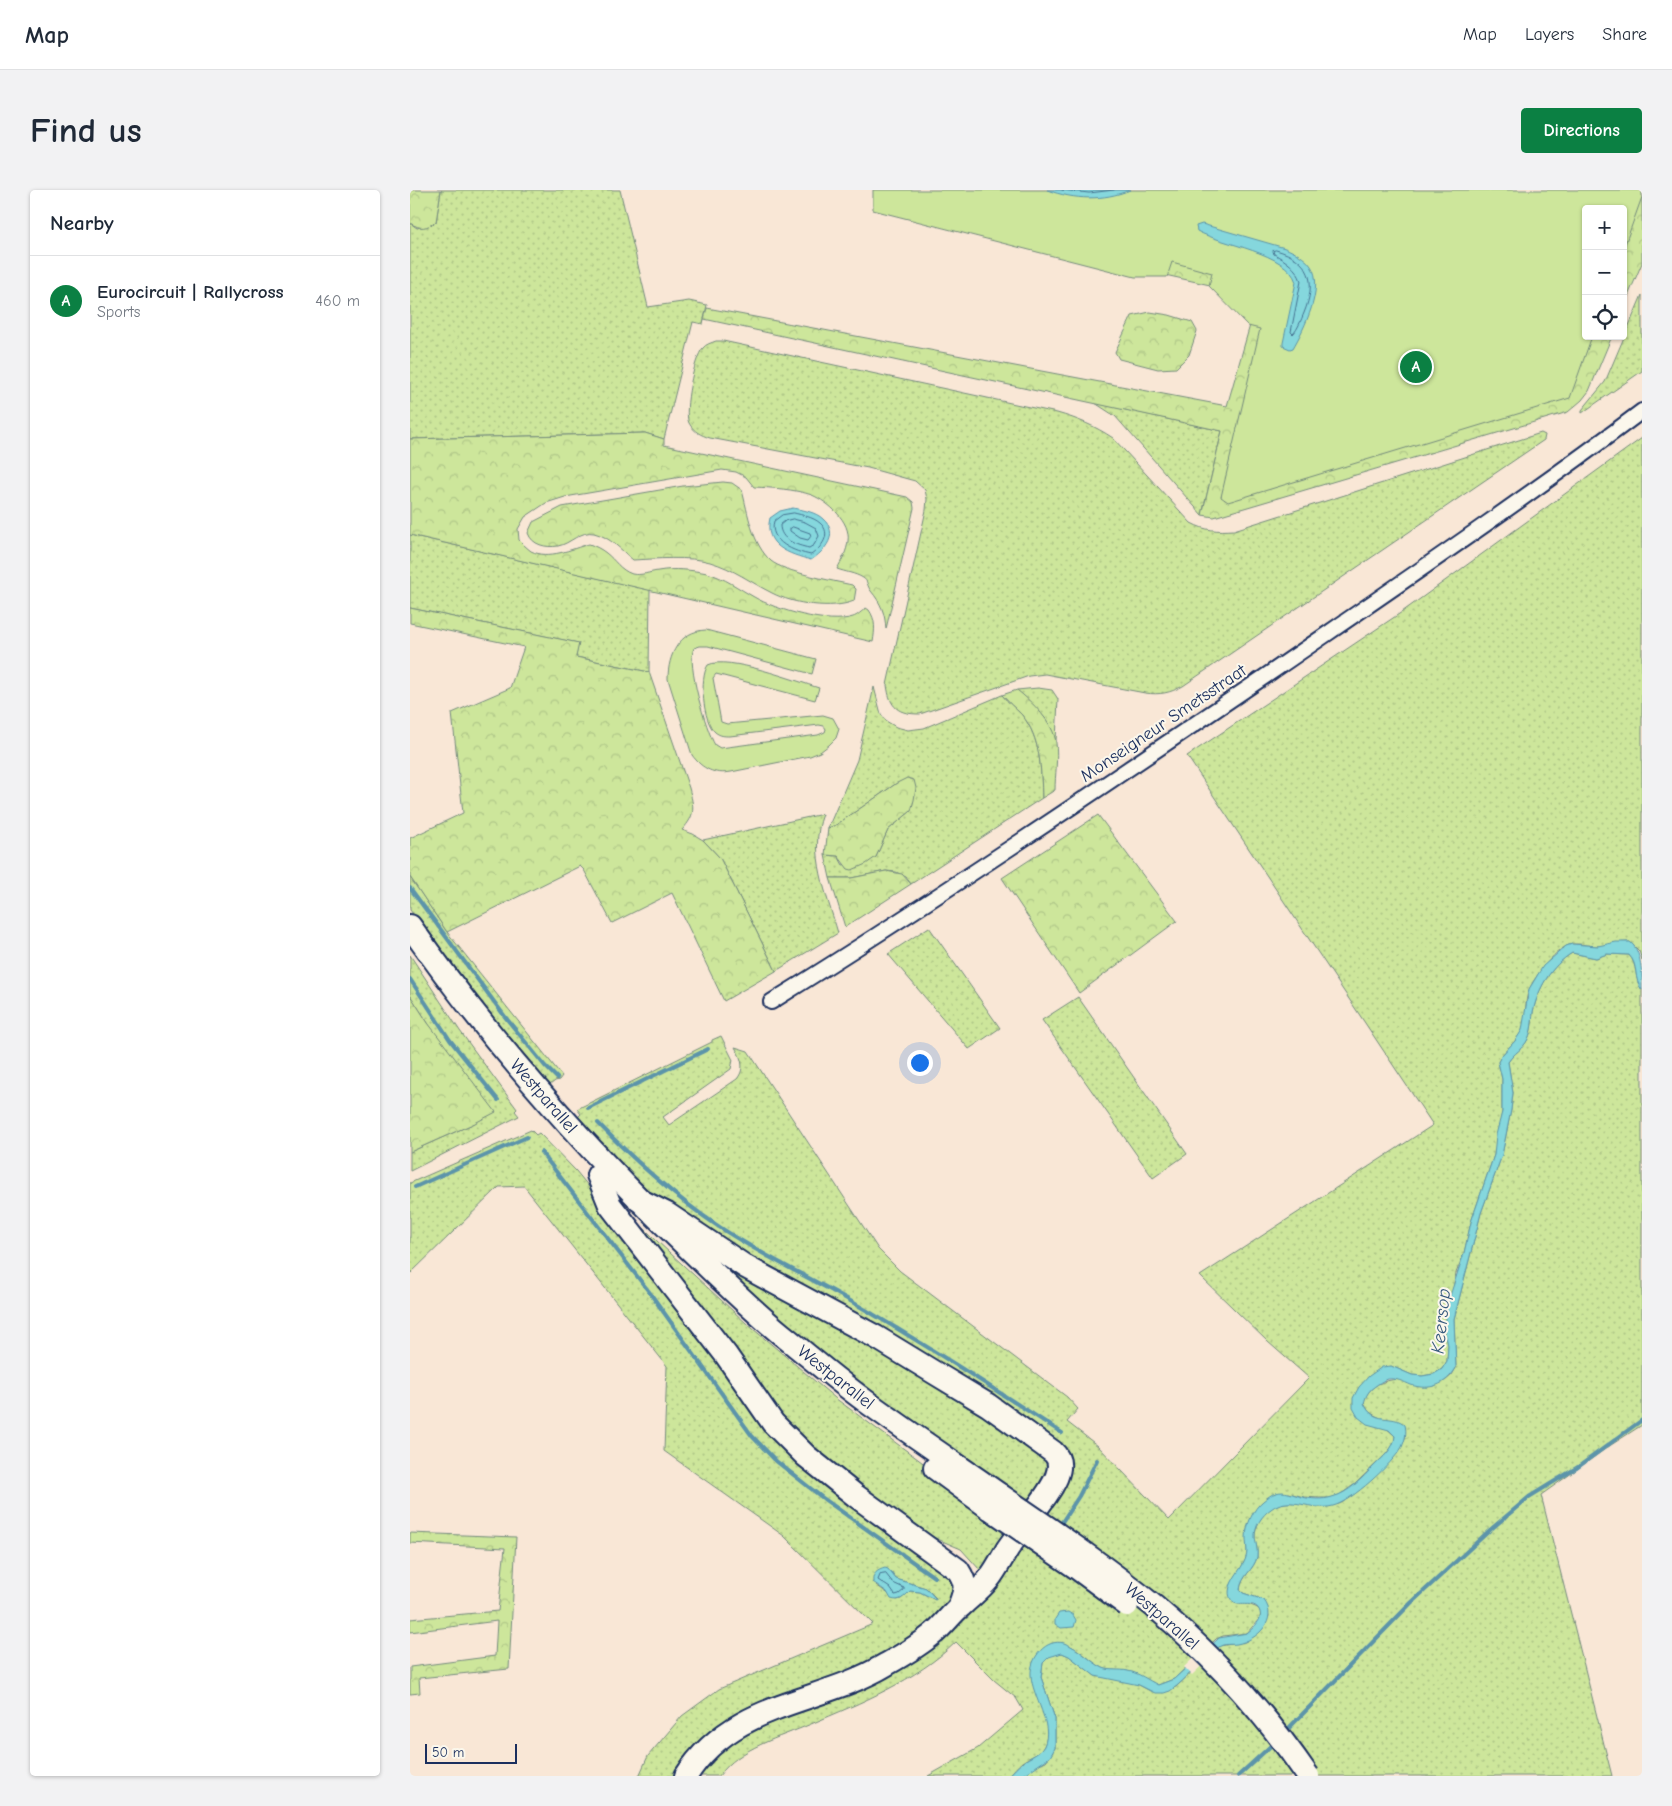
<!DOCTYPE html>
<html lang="en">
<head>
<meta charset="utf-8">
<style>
  :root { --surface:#fff; --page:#f2f2f3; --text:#1f2937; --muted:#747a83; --line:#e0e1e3; --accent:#0b8043 }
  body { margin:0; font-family:"Comic Neue",sans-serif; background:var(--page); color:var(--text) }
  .controls { position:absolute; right:15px; top:15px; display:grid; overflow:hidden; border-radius:5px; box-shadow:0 1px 4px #0004 }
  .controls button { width:45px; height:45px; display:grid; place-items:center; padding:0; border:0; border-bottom:1px solid var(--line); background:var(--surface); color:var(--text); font:25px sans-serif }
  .scale { position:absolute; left:15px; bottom:12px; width:92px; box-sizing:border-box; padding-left:5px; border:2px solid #1b2f5e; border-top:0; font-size:14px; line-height:18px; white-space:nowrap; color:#1b2f5e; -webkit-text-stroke:4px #fbf7ec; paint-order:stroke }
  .you { position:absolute; left:509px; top:872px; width:18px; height:18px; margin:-12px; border:4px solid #fff; border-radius:50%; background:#1a73e8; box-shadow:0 0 0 8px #1a73e833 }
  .badge { display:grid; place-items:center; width:32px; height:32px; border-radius:50%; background:var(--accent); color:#fff; font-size:16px; font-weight:700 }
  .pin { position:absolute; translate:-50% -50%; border:2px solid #fff; box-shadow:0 1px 5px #0006 }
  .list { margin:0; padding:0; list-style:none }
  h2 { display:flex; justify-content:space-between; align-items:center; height:65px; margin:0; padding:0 20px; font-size:21px }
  h2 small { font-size:16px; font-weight:400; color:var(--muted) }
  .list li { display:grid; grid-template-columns:32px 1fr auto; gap:15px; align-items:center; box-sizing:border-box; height:90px; padding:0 20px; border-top:1px solid var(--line) }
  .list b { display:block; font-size:19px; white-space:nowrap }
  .list p { margin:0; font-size:16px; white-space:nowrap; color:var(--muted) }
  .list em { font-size:16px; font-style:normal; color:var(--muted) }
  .icon { flex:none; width:28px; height:28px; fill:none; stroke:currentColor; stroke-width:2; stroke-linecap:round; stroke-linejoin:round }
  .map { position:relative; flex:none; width:1232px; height:1586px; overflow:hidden; border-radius:5px }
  header { display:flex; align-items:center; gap:30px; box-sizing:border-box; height:70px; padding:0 25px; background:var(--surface); border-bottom:1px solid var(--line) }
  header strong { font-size:24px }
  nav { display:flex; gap:28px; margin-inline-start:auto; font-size:18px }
  .intro { display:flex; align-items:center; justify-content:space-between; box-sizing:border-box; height:120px; padding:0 30px }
  h1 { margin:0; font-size:35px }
  .button { padding:12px 22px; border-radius:5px; background:var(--accent); color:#fff; font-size:18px; font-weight:700 }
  main { display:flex; gap:30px; padding:0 30px }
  aside { flex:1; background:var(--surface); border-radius:5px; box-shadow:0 1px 4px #0004 }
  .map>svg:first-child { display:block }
</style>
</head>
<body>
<header>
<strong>Map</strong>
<nav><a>Map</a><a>Layers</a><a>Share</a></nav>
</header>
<div class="intro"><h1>Find us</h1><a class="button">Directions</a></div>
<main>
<aside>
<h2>Nearby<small></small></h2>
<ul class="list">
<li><span class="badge">A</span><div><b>Eurocircuit | Rallycross</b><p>Sports</p></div><em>460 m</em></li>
</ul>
</aside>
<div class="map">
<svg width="1232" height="1586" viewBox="0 0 1232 1586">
  <defs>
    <pattern id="grass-dots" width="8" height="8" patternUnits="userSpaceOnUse" patternTransform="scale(1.25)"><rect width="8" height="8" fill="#cde69b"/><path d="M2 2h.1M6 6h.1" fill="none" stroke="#afc688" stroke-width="1.8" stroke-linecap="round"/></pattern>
    <pattern id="forest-crowns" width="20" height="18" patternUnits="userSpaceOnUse" patternTransform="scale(1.25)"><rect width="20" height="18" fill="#cde69b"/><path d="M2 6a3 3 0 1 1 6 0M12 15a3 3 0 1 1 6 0" fill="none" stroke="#afc688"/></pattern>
  </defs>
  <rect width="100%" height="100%" fill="#f9e7d6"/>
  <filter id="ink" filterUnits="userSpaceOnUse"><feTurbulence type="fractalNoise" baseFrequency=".02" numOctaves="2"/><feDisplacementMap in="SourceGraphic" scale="10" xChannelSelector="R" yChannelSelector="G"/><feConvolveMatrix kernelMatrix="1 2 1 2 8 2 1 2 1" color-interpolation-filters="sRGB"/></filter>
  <g filter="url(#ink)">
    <!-- grass -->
    <g fill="url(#grass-dots)" stroke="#748a7c" fill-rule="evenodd">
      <path d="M 31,0 L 210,0 L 238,117 L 279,111 L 297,115 L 293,134 L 283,132 L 254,249 L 235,243 L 0,249 L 0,33 L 7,38 L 26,32 Z"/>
      <path d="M 1232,105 L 1232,181 L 1172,223 L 1172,220 L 1195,192 Z"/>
      <path d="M 306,151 L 313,151 L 647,223 C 668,229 685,236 703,248 L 781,333 C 796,341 807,341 824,340 L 1131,243 L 1135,245 L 1134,250 L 773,496 C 760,503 750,505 735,503 L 635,484 L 619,486 L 510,524 C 488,524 480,518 477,495 L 516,320 L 517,309 L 515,300 L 505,291 L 458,278 L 300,248 C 291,245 284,242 279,233 C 273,222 284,167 293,158 C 296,154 301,153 306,151 Z"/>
      <path d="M 685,213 L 812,241 L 792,325 L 705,226 Z"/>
      <path d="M 1232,248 L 1232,770 L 1229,761 L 1220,752 C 1208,752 1201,755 1190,756 C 1181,757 1172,753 1163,754 C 1148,755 1124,787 1119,800 C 1114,812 1117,826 1113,838 C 1108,852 1094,859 1088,872 L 1092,889 L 1092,922 L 1084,965 L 1061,1032 L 1054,1063 L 1046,1083 L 1035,1142 L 1038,1155 L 1037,1171 L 1032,1179 L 1023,1184 L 1012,1186 L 1002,1185 L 981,1176 L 943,1208 L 985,1246 L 985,1253 L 975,1265 L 945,1294 L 931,1304 L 921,1308 L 908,1308 L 894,1307 L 879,1303 L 851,1313 L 840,1331 L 837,1340 L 837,1365 L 835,1371 L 820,1396 L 838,1414 L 848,1418 L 851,1423 L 850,1428 L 837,1443 L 813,1446 L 806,1449 L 764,1489 L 748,1495 L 717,1481 L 698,1480 L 693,1478 C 679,1471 670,1458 655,1454 C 647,1451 643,1453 637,1457 C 600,1480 649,1526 634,1556 C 630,1564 619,1567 612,1572 C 607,1576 603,1581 599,1586 L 518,1586 L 568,1558 L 613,1520 L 606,1508 L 584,1490 L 546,1452 C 506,1491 450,1513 401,1534 C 369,1548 330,1557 309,1586 L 286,1586 L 325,1547 L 509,1463 L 658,1281 L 254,1015 L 193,958 L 168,927 L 171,924 L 167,919 L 302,852 L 302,850 L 311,846 L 323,870 L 321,879 L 253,927 L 259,935 L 327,889 C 336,878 331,868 325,857 L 338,861 L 468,1059 L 490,1081 L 657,1207 L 668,1219 L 657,1232 L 688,1256 L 759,1330 L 899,1188 L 858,1152 L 790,1086 L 1023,935 L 777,566 L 992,422 Z"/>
      <path d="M 0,345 L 240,400 L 239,482 L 166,467 L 168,453 L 0,418 Z"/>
      <path d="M 464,497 L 471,524 L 476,531 L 486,537 L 498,540 L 514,538 L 592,505 C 598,512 605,518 612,525 C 631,548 631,580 632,608 L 501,694 L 496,687 L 486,682 L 476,681 L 441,688 L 420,688 L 415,665 L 428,666 L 433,675 L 466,667 L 478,640 L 501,621 L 487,593 L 426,635 L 418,638 L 447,570 Z"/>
      <path d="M 628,498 L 642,500 L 648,509 L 646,551 L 636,529 L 607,500 Z"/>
      <path d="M 413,624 C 398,663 417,705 428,743 L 366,781 L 310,668 L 293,650 Z"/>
      <path d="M 0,687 L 37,742 L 152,886 L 149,890 L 145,891 L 140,895 L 119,875 L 43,779 L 0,720 Z"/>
      <path d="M 519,737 L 590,838 L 559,859 L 478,764 Z"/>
      <path d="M 1162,763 L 1186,768 L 1197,764 L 1219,765 C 1228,774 1224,790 1232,800 L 1232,1235 L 1201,1255 L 1131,1305 L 1202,1586 L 612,1586 L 624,1576 L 636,1571 L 645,1558 L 645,1529 L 631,1487 L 633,1473 L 639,1466 L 652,1463 L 659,1466 L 685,1486 L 712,1490 L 729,1495 L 740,1501 L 766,1497 L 809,1456 L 835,1452 L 850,1442 L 859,1426 L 854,1410 L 833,1403 L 830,1400 C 831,1386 844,1380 847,1367 C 848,1359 844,1351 845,1344 C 852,1306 885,1312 913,1313 C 918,1314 924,1315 929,1314 C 933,1313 938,1308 941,1306 C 965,1289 980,1271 996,1247 C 989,1242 982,1235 974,1230 C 968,1226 960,1225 956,1217 C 953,1212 955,1207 958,1203 C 972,1182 1013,1190 1035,1191 L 1042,1185 L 1046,1178 L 1044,1129 L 1071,1023 L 1092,965 L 1101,920 L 1103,903 L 1098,872 C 1104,863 1113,859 1118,849 C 1122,840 1122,832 1123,822 C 1128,798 1141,776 1162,763 Z"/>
      <path d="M 0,765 L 50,841 L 107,919 L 105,921 L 109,926 L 0,981 L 0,962 L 65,933 L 18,833 L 0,805 Z"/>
      <path d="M 668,807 L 777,964 L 743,988 L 632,830 Z"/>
      <path d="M 121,940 L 126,945 L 129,943 L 166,981 L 227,1056 L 315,1177 L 544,1390 L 543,1409 L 514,1440 L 431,1488 L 266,1586 L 229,1586 L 238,1566 L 272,1526 L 309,1499 L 463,1434 L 374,1346 L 254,1261 L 257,1176 L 114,996 L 89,997 L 0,1084 L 0,993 ZM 481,1382 L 486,1389 L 516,1398 L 526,1408 L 525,1410 L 510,1402 L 500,1401 L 491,1409 L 487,1410 L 466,1395 Z"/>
      <path d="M 203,1007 L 247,1051 L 336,1133 L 425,1208 L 539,1292 L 574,1325 L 573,1328 L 583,1335 L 606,1304 L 472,1218 L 278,1053 L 575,1218 L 640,1274 L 632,1297 L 573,1381 L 570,1380 L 551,1359 L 518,1345 L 495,1332 L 371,1232 Z"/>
    </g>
    <!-- forest -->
    <g fill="url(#forest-crowns)" stroke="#748a7c">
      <path d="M 0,0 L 31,0 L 26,32 C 16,38 11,40 0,33 Z"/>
      <path d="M 1232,2 L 1232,73 L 1213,118 L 1213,55 Z"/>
      <path d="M 761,69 L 804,82 L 800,95 L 755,85 Z"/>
      <path d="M 297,118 L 817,216 L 840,135 L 853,137 L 820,272 L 1181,146 L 1202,146 L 1179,201 L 1172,210 L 1158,222 L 804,327 L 792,325 L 812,241 L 294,129 Z"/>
      <path d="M 740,122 L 759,125 L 782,132 L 787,141 L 779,165 L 766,178 L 748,179 L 709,169 L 705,162 L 722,126 Z"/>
      <path d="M 235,243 L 254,249 L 254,255 L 497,307 L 503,312 L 504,318 L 476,439 C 475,423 471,413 461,401 C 457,396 458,391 453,388 C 445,383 435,382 427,379 C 432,370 437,361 438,351 C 441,331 418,312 402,305 C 384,299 363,298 344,297 L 336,287 L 326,282 L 312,280 L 155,307 L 136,313 L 115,327 L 108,339 L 109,350 C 113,354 117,358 121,361 C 139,370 161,359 179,354 C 185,356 191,359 196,363 C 205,370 210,380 222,384 C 231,386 240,382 248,381 C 264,378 282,380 297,383 C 315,388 328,398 344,407 C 366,420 419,435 443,427 C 447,426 452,421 456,418 L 459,420 C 466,430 465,440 463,452 L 0,345 L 0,249 Z"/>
      <path d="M 313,292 L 322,293 L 332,300 C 338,323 342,354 361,371 C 374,382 424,391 442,395 L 446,399 L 444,411 C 422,420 383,414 362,403 C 340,392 324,379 300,372 C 280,366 244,369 223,370 C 211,360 200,347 184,343 C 171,340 160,354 148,356 C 136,358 122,355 118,343 L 123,332 L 152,317 L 273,296 Z"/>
      <path d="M 0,418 L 169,453 L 166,467 L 239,482 L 279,598 C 284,617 286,625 272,640 L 283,644 L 293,650 L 310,668 L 366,781 L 314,811 L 262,703 L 202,733 L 174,680 L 170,676 L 37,742 L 0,687 L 0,648 L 53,623 L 42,523 L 100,498 L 114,457 L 0,433 Z"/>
      <path d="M 607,500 C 622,512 644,533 646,553 C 648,568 645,585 645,600 L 632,608 C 631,580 631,548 612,525 C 605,518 598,512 592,505 Z"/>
      <path d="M 497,588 L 504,590 L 506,598 L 504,610 L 501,621 L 478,640 L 466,667 L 456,674 L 442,680 L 438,679 L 428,666 L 415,665 L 418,638 L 426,635 L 487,593 Z"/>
      <path d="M 688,625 L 767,731 L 669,803 L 592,688 Z"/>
      <path d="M 476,681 L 492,684 L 501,694 L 435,737 L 420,688 L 441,688 Z"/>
      <path d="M 0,805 L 18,833 L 86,922 L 65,933 L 0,962 Z"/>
      <path d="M 0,1343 L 106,1347 L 99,1479 L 9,1488 L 10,1503 L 0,1504 L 0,1477 L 85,1466 L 87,1431 L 0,1442 L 0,1429 L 88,1421 L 95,1358 L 0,1353 Z"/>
    </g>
    <!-- pitch -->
    <g fill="#cde69b" stroke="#748a7c">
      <path d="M 463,0 L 1232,0 L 1232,7 L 1213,60 L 1213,19 L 1176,19 L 1176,146 L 1182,146 L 1160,208 L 818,312 L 811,307 L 850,139 L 838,136 L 799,96 L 802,83 L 762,72 L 757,87 L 725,87 L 463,20 Z"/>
      <path d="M 296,440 L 406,469 L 402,484 L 298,456 L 290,456 L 284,458 C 276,473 296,540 305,555 L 310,558 L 408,545 L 415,542 L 416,539 L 414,536 L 409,535 L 320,546 C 314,546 310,546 305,542 C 293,532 289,488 298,475 C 318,465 386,491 409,498 L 405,510 L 306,484 L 303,488 L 311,532 L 317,534 L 413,525 L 423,528 L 429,539 L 426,548 L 419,555 L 410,562 L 400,566 L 321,582 C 305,585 292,579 282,565 L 258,489 C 258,465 269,441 296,440 Z"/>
    </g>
    <!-- water -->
    <g fill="#85d7dd" stroke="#5b94aa">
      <path d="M 637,0 L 720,0 C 693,11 665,10 637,0 Z"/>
      <path d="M 792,34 L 875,58 C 884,62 895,67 901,76 C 915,97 894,139 883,158 L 880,159 L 873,156 L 873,153 L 886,92 C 877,62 812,55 787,41 L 786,36 Z"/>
      <path d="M 383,318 C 393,320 406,322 413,329 C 430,344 415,361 401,370 C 379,364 353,356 360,328 L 370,321 Z"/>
      <path d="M 1206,752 L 1220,752 C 1232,761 1232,784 1232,800 C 1223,789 1229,775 1219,765 L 1197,764 L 1186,768 L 1162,763 C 1141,776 1128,798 1123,822 C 1122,832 1122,840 1118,849 C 1113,859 1104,863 1098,872 L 1103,903 L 1101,920 L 1092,965 L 1071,1023 L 1044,1129 L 1046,1178 C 1036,1195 1020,1201 1001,1195 C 994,1192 986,1188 978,1189 C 973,1190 968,1194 964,1197 C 958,1201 956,1206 954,1213 C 963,1236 983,1223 995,1235 C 997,1243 995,1250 992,1257 C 983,1273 941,1312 923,1316 C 901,1322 880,1304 861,1319 C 852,1325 844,1337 845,1348 C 846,1354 848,1360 847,1367 C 844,1380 831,1386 830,1400 L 833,1403 L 854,1410 C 869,1430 847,1450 827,1454 C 821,1455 814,1453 809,1457 C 791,1468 778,1489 760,1501 L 754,1503 L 745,1503 L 729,1495 L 685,1486 L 659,1466 L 652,1463 L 639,1467 L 633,1473 L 631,1487 L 645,1529 L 645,1558 L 640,1567 L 612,1586 L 599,1586 C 603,1581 608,1576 613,1572 C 619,1567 630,1564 634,1556 C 644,1534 622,1507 621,1485 C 620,1468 636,1448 654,1453 C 669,1458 679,1471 693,1478 C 701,1481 709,1479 718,1481 C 729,1483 738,1490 748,1495 L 764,1489 L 809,1448 L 837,1443 C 842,1439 853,1430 850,1422 C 846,1409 830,1418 823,1412 C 810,1398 833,1380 836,1367 C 838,1361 836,1355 836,1348 C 836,1335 843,1319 853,1311 C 857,1308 861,1304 866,1303 C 874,1300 884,1305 892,1307 C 900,1309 913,1310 922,1307 C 939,1303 952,1288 964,1276 C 973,1267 984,1259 985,1246 L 979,1240 L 957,1234 L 948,1227 L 943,1218 L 943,1208 L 949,1197 L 959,1186 L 972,1177 L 981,1176 L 1002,1185 L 1012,1186 L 1024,1184 L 1032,1179 L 1037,1171 L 1038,1155 L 1035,1142 L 1037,1115 L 1054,1063 L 1061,1032 L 1084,965 L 1086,945 L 1092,922 L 1092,889 L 1088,872 L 1091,866 L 1105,851 L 1112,840 L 1119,799 L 1133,776 L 1156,756 L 1162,754 L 1188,756 Z"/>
      <path d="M 475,1378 L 478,1379 L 486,1389 L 516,1398 L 526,1409 L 526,1410 L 510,1402 L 500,1401 C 494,1407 490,1412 481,1409 L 477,1402 L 463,1392 C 462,1383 468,1380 475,1378 Z"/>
      <path d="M 658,1422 L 663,1425 L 666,1430 L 664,1437 L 651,1438 L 645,1434 L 645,1429 L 649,1423 Z"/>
    </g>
    <!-- pier -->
    <path fill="#f9e7d6" d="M 798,1454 L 806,1462 L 782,1485 L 774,1477 Z"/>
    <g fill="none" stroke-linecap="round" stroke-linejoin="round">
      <!-- shore -->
      <g stroke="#457291" stroke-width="1">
        <path d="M 652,0 L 679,3 L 704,0"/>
        <path d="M 866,60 C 901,70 907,91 894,123 C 891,130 888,139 883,144 L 881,142 L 891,91 C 887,78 875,70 864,64 L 863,61 Z"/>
        <path d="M 384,323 C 392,325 403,327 410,333 C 423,344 411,358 401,365 C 385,362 358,352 364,331 L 372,325 Z"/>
        <path d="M 383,329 L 395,332 L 406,338 L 409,346 L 404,355 L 399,358 C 386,355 370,350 370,335 L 375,331 Z"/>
        <path d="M 383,337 L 400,343 L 401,346 L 398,350 L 390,348 L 380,341 L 380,339 Z"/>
        <path d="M 476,1384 L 483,1393 L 494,1398 L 494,1400 L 489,1404 L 485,1405 L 480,1398 L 468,1390 L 470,1385 Z"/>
      </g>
      <!-- stream -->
      <g stroke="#5b94aa" stroke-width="4">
        <path d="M 0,698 L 96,828 L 135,876 L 147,888"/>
        <path d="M 0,789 L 40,850 L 88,910"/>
        <path d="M 178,918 L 298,859"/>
        <path d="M 188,933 C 225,971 262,1005 305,1034 C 347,1063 393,1084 437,1109 C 510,1151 581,1197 652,1243"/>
        <path d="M 131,962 L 240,1103 L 342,1246 L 366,1271 L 414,1309 L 524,1387"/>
        <path d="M 5,997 L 117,947"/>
        <path d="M 652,1332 L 669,1306 L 687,1270"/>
        <path d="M 875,1542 L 1001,1413 L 1080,1340 L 1119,1307 L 1168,1277 L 1232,1230"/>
        <path d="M 828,1586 L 865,1552"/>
      </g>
      <defs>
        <path id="street" d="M 361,812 C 530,707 695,595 860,483 C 985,397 1111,312 1232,221"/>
        <g id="primary">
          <path d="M 0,736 C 78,848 169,951 267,1047 C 301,1080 334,1113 370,1143 C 400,1167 430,1193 461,1215 C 504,1246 547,1275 590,1305"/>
          <path d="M 188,985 L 200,1015 L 316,1165 L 363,1233 L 396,1266 L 446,1306 L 548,1380 C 558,1395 555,1401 549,1417"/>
          <path d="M 229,1010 L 257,1024 L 336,1077 L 466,1147 L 525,1183 L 578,1215 L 643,1262 C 660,1277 637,1304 627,1318 C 618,1331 608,1344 598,1358 C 592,1368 586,1380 578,1390 C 570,1400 560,1407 551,1416 C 541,1424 534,1435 524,1443 C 510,1455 493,1465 477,1474 C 409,1515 323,1511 276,1586"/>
          <path d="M 525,1278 L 581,1319"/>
        </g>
      </defs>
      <!-- street casing -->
      <use href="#street" stroke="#1b2f5e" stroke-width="18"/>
      <!-- primary casing -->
      <use href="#primary" stroke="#1b2f5e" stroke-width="26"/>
      <!-- street -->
      <use href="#street" stroke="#fbf7ec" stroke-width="14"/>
      <!-- primary -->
      <use href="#primary" stroke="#fbf7ec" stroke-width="22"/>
      <defs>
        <g id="primary-bridge">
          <path d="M 590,1305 C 643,1341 696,1377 745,1417 C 803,1466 855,1523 898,1586"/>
          <path d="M 581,1319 L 667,1378 L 717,1415"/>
        </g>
      </defs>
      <!-- primary-bridge casing -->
      <use href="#primary-bridge" stroke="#1b2f5e" stroke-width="26" stroke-linecap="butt"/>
      <!-- primary-bridge -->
      <use href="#primary-bridge" stroke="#fbf7ec" stroke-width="22"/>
    </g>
  </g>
  <g text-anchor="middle" stroke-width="4" stroke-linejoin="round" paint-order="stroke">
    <!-- street labels -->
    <g font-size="18" fill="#1b2f5e" stroke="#fbf7ec">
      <text transform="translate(753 533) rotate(-34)" y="6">Monseigneur Smetsstraat</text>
      <text transform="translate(134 906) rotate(49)" y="6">Westparallel</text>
      <text transform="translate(426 1187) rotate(38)" y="6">Westparallel</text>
      <text transform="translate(752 1426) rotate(41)" y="6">Westparallel</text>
    </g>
    <!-- water labels -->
    <g font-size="19" font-style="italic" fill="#36597e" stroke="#fbf7ec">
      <text transform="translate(1030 1131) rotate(-84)" y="7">Keersop</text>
    </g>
  </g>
</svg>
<div class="controls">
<button>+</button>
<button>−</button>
<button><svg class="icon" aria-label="locate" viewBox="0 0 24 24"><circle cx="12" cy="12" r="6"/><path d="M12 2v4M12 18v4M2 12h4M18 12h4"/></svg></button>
</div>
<div class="scale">50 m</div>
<div class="you"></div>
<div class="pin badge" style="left:1006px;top:177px">A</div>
</div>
</main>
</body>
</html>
